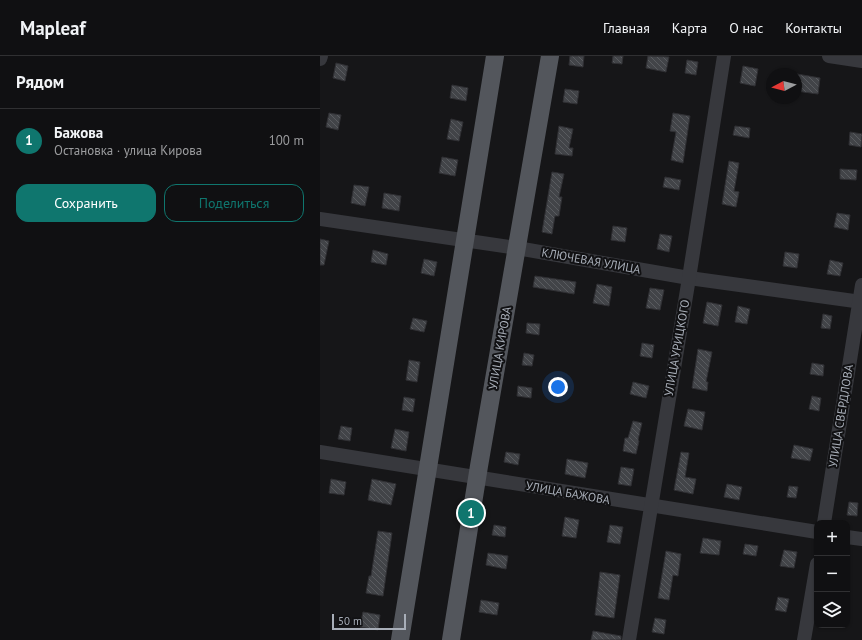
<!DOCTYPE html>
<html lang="ru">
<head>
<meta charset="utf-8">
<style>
  :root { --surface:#101012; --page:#1e1e20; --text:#f1f3f6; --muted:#9c9d9f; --line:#303032; --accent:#0f766e }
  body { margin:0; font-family:"PT Sans",sans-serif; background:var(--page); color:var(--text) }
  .controls { position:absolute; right:12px; bottom:12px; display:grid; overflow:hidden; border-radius:8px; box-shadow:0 1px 3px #0004 }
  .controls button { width:36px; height:36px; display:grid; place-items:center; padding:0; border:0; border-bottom:1px solid var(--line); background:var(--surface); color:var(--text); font:20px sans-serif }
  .compass { position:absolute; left:446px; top:12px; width:36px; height:36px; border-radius:50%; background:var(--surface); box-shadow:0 1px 3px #0004; rotate:263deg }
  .scale { position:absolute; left:12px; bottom:10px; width:74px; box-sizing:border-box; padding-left:4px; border:2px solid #a8aeb8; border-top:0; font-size:11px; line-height:14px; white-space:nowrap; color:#a8aeb8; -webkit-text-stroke:3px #111113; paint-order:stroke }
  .you { position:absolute; left:238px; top:331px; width:14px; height:14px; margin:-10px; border:3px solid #fff; border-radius:50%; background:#1a73e8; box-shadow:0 0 0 6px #1a73e833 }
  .badge { display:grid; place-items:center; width:26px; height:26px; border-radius:50%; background:var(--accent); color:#fff; font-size:13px; font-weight:700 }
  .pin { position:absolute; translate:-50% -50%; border:2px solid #fff; box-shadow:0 1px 4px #0006 }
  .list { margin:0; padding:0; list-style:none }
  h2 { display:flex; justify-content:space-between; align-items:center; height:52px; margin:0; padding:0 16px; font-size:17px }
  h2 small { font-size:13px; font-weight:400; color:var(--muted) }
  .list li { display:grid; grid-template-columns:26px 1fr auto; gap:12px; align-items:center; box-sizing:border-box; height:64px; padding:0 16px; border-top:1px solid var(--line) }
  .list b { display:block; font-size:15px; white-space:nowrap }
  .list p { margin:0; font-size:13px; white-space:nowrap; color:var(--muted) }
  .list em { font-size:13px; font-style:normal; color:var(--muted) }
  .actions { display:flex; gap:8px; padding:12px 16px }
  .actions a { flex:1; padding:9px 0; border:1px solid var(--accent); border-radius:12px; text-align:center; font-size:14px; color:var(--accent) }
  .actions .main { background:var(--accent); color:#fff }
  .icon { flex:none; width:22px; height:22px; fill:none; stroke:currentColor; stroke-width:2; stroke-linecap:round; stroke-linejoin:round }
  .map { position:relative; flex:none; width:542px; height:584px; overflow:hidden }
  header { display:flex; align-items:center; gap:24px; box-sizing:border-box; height:56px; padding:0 20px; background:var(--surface); border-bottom:1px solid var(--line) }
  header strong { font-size:19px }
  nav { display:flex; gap:22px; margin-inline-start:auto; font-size:14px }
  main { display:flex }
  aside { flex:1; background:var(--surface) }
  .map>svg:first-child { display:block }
</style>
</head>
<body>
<header>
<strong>Mapleaf</strong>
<nav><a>Главная</a><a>Карта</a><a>О нас</a><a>Контакты</a></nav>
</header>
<main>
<aside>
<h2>Рядом<small></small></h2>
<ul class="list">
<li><span class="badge">1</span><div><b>Бажова</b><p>Остановка · улица Кирова</p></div><em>100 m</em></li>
</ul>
<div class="actions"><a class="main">Сохранить</a><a>Поделиться</a></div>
</aside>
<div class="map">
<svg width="542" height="584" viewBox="0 0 542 584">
  <defs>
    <pattern id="building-back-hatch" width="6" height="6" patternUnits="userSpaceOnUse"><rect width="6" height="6" fill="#424448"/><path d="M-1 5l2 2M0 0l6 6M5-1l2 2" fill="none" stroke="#5a5c60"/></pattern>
  </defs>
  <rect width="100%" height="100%" fill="#161618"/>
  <!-- building -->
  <g fill="url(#building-back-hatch)" stroke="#303034">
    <path d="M 250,0 L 264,0 L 263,11 L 249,9 Z"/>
    <path d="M 293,0 L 303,0 L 302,8 L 292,7 Z"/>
    <path d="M 328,0 L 349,1 L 346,16 L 326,12 Z"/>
    <path d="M 367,4 L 378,6 L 376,19 L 365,17 Z"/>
    <path d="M 16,7 L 28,10 L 25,25 L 13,22 Z"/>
    <path d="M 423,10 L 438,13 L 435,30 L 420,27 Z"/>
    <path d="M 477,18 L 500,22 L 498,38 L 476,35 Z"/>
    <path d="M 132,29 L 148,32 L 146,45 L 130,42 Z"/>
    <path d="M 245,33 L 259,35 L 257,48 L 243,46 Z"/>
    <path d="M 9,57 L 21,59 L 18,74 L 6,71 Z"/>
    <path d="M 353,57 L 370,60 L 363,107 L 351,104 L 356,76 L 350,75 Z"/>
    <path d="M 131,63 L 143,66 L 139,85 L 127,83 Z"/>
    <path d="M 239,70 L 253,73 L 249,92 L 253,92 L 252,100 L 235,98 Z"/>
    <path d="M 415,70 L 430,72 L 429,82 L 413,79 Z"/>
    <path d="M 530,76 L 542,78 L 541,91 L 529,89 Z"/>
    <path d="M 122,101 L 138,104 L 135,120 L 119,117 Z"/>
    <path d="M 409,105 L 419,107 L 414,135 L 419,136 L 416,151 L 402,148 Z"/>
    <path d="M 520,113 L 537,114 L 536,124 L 520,123 Z"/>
    <path d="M 232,116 L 244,118 L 239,141 L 242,141 L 239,160 L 235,160 L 232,178 L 222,176 Z"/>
    <path d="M 345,121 L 361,124 L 359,134 L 343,131 Z"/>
    <path d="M 34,129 L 49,131 L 45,150 L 31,147 Z"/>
    <path d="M 64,137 L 81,140 L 79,155 L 62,152 Z"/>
    <path d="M 517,157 L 530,159 L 528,174 L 514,171 Z"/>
    <path d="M 293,170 L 307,172 L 305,186 L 291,184 Z"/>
    <path d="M 340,178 L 352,180 L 349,196 L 337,193 Z"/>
    <path d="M 0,183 L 9,185 L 4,209 L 0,209 Z"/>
    <path d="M 53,194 L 68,198 L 66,209 L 51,206 Z"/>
    <path d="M 465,196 L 479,198 L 477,212 L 463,210 Z"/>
    <path d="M 104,203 L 117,206 L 114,220 L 101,217 Z"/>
    <path d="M 510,204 L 523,207 L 520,220 L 507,218 Z"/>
    <path d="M 215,220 L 256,226 L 254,238 L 213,231 Z"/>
    <path d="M 277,228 L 292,231 L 289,250 L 273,247 Z"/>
    <path d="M 330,232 L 344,234 L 340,254 L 326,252 Z"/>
    <path d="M 387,246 L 402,249 L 398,270 L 383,267 Z"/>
    <path d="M 418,250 L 430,253 L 427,268 L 415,266 Z"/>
    <path d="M 503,258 L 512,260 L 510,273 L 501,272 Z"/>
    <path d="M 93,262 L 107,265 L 104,276 L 90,273 Z"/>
    <path d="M 207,267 L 220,268 L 219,279 L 206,277 Z"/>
    <path d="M 322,287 L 334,289 L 332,302 L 320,300 Z"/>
    <path d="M 378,293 L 392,296 L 386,326 L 388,326 L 387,335 L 372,332 Z"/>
    <path d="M 204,297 L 214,299 L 212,310 L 202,309 Z"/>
    <path d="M 89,304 L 100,306 L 97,326 L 86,324 Z"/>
    <path d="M 492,307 L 504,309 L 503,320 L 490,318 Z"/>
    <path d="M 313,326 L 329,330 L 326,342 L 310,338 Z"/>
    <path d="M 198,330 L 212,332 L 211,342 L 197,340 Z"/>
    <path d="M 492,340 L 501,342 L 499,355 L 489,353 Z"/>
    <path d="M 84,341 L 95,343 L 93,356 L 82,354 Z"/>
    <path d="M 368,353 L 385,356 L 382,374 L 364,370 Z"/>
    <path d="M 313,365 L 322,367 L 318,384 L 319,385 L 316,398 L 303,395 L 305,382 L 308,382 Z"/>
    <path d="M 21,370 L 32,372 L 30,385 L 18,383 Z"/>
    <path d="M 75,373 L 89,376 L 86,395 L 71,392 Z"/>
    <path d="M 474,389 L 493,393 L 490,405 L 471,402 Z"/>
    <path d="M 186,396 L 200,398 L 198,409 L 184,406 Z"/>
    <path d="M 361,396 L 369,397 L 365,421 L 376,423 L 373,438 L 354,434 Z"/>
    <path d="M 247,403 L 268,407 L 265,422 L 245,418 Z"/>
    <path d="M 301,411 L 314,413 L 311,430 L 298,428 Z"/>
    <path d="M 11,423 L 26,426 L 24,439 L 9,437 Z"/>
    <path d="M 52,423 L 76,428 L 71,449 L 48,444 Z"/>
    <path d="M 407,428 L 422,431 L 419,444 L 404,441 Z"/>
    <path d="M 469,430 L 478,431 L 476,442 L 467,441 Z"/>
    <path d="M 529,446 L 538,447 L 537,460 L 527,459 Z"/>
    <path d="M 245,461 L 259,464 L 256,482 L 242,480 Z"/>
    <path d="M 174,469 L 186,471 L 185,481 L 172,479 Z"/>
    <path d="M 290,469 L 303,471 L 300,488 L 287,486 Z"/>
    <path d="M 58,475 L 72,477 L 63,540 L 46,537 L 49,520 L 51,520 Z"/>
    <path d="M 383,482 L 401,485 L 399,499 L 380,497 Z"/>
    <path d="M 425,488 L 438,490 L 436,500 L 423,498 Z"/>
    <path d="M 464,494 L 477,496 L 474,512 L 460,510 Z"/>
    <path d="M 346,495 L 361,498 L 358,520 L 353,519 L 349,544 L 338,542 Z"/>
    <path d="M 168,497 L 188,500 L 186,513 L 166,509 Z"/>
    <path d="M 280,516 L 300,519 L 294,562 L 275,559 Z"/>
    <path d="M 458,541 L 469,543 L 466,556 L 455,554 Z"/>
    <path d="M 161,544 L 179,547 L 177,559 L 159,556 Z"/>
    <path d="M 43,556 L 60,559 L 58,574 L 40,571 Z"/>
    <path d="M 335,562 L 346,564 L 344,578 L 332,576 Z"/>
    <path d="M 273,575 L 301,580 L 301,584 L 271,584 Z"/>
  </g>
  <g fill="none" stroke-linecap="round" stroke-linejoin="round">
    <!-- minor -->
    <g stroke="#37383d" stroke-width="14">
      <path d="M 509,0 L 542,5"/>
      <path d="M 0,3 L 1,0"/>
      <path d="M 0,163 L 197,192 L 369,222 L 542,246"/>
      <path d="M 0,396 L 497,476"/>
      <path d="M 504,467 L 542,229"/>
      <path d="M 527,481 L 542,483"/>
      <path d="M 309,584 L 369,222 L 404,0"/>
      <path d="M 484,584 L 497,508"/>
    </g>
    <!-- major -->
    <g stroke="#53565c" stroke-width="18">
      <path d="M 80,584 L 175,0"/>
      <path d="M 131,584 L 159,410 L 230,0"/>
    </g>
  </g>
  <g text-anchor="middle" stroke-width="4" stroke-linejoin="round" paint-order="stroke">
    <!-- street labels -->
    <g font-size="12" fill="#a8aeb8" stroke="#111113">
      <text transform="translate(271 205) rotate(10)" y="4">КЛЮЧЕВАЯ УЛИЦА</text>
      <text transform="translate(180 292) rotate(-80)" y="4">УЛИЦА КИРОВА</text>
      <text transform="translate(357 292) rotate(-80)" y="4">УЛИЦА УРИЦКОГО</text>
      <text transform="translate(521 360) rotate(-81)" y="4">УЛИЦА СВЕРДЛОВА</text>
      <text transform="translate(248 437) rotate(10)" y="4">УЛИЦА БАЖОВА</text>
    </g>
  </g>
</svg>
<div class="controls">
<button>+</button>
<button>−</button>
<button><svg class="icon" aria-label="layers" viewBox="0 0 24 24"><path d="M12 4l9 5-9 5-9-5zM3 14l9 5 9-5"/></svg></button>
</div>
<svg class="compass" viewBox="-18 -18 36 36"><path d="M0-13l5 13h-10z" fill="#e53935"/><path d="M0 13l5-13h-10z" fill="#9c9d9f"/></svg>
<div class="scale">50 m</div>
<div class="you"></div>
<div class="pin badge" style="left:151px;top:457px">1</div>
</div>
</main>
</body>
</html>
